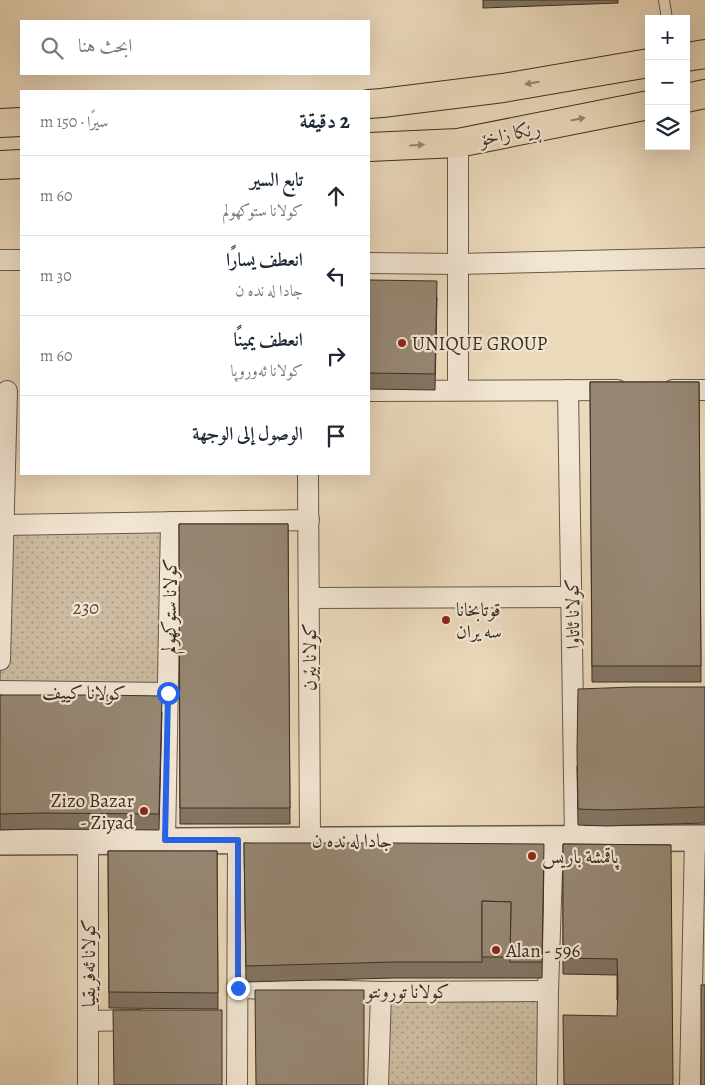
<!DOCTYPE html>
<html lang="ar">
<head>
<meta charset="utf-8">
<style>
  :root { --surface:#fff; --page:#f2f2f3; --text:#1f2937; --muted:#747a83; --line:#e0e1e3 }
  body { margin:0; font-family:Alegreya,Amiri,serif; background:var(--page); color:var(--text); direction:rtl }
  .controls { position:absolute; right:15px; top:15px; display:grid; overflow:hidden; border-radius:0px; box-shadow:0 5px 20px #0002 }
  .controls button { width:45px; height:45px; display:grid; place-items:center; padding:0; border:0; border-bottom:1px solid var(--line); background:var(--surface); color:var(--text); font:25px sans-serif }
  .stop { position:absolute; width:15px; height:15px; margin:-11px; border:4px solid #2563eb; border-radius:50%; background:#fff }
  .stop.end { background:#2563eb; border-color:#fff; box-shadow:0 1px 5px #0008 }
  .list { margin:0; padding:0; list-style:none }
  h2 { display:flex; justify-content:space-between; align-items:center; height:65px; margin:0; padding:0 20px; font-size:21px }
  h2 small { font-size:16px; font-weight:400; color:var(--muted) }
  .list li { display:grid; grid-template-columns:32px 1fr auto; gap:15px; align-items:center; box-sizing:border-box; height:80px; padding:0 20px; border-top:1px solid var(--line) }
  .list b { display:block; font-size:19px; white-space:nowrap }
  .list p { margin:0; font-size:16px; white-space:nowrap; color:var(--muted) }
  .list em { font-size:16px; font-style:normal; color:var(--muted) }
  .icon { flex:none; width:28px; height:28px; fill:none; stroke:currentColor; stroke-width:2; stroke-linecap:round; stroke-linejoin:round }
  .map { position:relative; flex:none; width:705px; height:1085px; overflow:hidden; direction:ltr }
  .search { position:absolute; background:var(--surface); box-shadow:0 5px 20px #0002; left:20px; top:20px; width:350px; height:55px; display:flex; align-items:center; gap:12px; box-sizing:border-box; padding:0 18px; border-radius:0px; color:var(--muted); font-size:19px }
  .panel { position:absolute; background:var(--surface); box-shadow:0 5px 20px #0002; left:20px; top:90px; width:350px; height:385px; border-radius:0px; direction:rtl }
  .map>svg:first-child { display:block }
</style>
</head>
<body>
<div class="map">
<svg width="705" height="1085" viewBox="0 0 705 1085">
  <defs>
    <pattern id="garden-dots" width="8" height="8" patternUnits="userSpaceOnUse" patternTransform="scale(1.25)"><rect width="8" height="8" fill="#cdbca2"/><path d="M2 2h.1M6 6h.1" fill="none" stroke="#a79984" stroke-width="1.8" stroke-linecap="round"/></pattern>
  </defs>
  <rect width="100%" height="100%" fill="#ebd9bb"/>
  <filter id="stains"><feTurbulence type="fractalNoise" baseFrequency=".004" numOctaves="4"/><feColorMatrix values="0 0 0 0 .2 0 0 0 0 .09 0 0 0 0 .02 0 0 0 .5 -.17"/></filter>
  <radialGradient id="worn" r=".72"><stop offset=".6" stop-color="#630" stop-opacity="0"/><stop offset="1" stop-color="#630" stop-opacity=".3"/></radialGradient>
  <!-- garden -->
  <g fill="url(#garden-dots)" stroke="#837564">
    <path d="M 171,522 L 168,693 L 0,691 L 4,525 Z"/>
    <path d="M 548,991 L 547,1085 L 378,1085 L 381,992 Z"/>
  </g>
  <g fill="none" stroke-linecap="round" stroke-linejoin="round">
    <defs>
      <path id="service" d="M 664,0 L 667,19"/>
      <g id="minor">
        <path d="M 458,143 L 458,390"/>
        <path d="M 0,260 L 21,260"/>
        <path d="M 369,263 L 458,264 L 705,258"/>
        <path d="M 568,390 L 575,839"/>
        <path d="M 673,390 L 705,390"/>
        <path d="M 369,391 L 617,390"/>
        <path d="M 308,474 L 310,840"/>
        <path d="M 4,525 L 309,520"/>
        <path d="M 309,598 L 571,597"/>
        <path d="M 0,660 L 7,391"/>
        <path d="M 0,691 L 168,693"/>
        <path d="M 88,841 L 88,1085"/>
        <path d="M 165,841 L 171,522"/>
        <path d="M 238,988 L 381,992 L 548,991"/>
        <path d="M 88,1021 L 139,1020"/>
        <path d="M 237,1085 L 238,840"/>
        <path d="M 378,1085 L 381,992"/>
        <path d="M 547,1085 L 548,991 L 553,839"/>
        <path d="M 690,1085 L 695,838"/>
      </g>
      <path id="tertiary" d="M 0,842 L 705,838"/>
      <g id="trunk">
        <path d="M 686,57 L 705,54"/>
        <path d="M 686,98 L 705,94"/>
        <path d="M 369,104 L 382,103 L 503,88 L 649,63"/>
        <path d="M 0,123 L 21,122"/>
        <path d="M 369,147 L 458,143 L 649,105"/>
        <path d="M 0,165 L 21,164"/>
      </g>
    </defs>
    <!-- service casing -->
    <use href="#service" stroke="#66594a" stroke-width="12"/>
    <!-- minor casing -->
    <use href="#minor" stroke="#66594a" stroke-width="22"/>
    <!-- tertiary casing -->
    <use href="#tertiary" stroke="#66594a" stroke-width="28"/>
    <!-- trunk casing -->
    <use href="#trunk" stroke="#392e25" stroke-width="30"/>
    <!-- service -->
    <use href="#service" stroke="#f2e6d3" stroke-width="10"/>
    <!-- minor -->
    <use href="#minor" stroke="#f2e6d3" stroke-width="20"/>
    <!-- tertiary -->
    <use href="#tertiary" stroke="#f2e6d3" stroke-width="25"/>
    <!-- trunk -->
    <use href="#trunk" stroke="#ebd9bb" stroke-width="28"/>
  </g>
  <!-- wall -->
  <g fill="#817463" stroke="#392e25">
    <path d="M 483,0 L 618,0 L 618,3 L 483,8 Z"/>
    <path d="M 369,280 L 437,297 L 435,390 L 369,389 Z"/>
    <path d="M 590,382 L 699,382 L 701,682 L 592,682 Z"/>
    <path d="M 179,524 L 288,524 L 290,824 L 180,824 Z"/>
    <path d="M 705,687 L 705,823 L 606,826 L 578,825 L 577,766 Z"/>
    <path d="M 0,695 L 162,712 L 159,830 L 41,829 L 0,830 Z"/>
    <path d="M 244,843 L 544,860 L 542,978 L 394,978 L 246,982 Z"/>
    <path d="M 563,844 L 671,845 L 617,1000 L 617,975 L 563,974 Z"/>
    <path d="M 108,851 L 217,851 L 218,1009 L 109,1008 Z"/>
  </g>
  <!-- building -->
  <g fill="#968773" stroke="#392e25">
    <path d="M 369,280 L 437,281 L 435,374 L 369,373 Z"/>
    <path d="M 590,382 L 699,382 L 701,666 L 592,666 Z"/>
    <path d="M 179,524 L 288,524 L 290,808 L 180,808 Z"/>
    <path d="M 634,687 L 705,687 L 705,807 L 606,810 L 578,809 L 577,750 L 578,689 Z"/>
    <path d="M 0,695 L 97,695 L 162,696 L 159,814 L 41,813 L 0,814 Z"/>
    <path d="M 244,843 L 391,843 L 544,844 L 542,962 L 510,962 L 511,902 L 482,901 L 482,962 L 394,962 L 246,966 Z"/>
    <path d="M 563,844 L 671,845 L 673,1085 L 564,1085 L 563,1015 L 617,1016 L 618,987 L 617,959 L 563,958 Z"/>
    <path d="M 108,851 L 217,851 L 218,993 L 109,992 Z"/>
    <path d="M 482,901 L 511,902 L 510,957 L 482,957 Z"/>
    <rect x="701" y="985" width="4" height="100"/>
    <path d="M 255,990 L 364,990 L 364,1085 L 256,1085 Z"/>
    <path d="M 113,1010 L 222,1010 L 222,1085 L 114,1085 Z"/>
  </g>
  <!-- one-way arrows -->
  <defs><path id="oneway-solid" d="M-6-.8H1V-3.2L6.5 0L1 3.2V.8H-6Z" transform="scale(1.25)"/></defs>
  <g fill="#928470">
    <use href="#oneway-solid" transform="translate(532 83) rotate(170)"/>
    <use href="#oneway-solid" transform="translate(578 119) rotate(-11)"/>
    <use href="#oneway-solid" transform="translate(417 145) rotate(-3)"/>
  </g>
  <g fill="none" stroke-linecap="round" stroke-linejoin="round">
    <!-- route -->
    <path stroke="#2563eb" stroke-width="6" d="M 168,693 L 165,840 L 238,840 L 238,988"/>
  </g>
  <!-- markers -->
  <g fill="#8f2418" stroke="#f2e6d3" stroke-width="2">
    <circle cx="402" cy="343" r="5"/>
    <circle cx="446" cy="620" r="5"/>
    <circle cx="144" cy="811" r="5"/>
    <circle cx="532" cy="856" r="5"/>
    <circle cx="496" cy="950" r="5"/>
  </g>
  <g text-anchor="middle" stroke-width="4.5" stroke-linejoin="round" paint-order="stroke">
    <!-- street labels -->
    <g font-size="19" fill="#392e25" stroke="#f2e6d3">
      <text transform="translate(510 133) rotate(-11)" y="7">ڕێکا زاخۆ</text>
      <text transform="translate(169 606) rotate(-89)" y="7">كولانا ستوكهولم</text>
      <text transform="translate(572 614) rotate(-91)" y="7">كولانا ئاتاوا</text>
      <text transform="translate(309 657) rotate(-90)" y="7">كولانا بێرن</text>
      <text transform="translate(84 692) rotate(1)" y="7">كولانا كييف</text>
      <text x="352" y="847">جادا له نده ن</text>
      <text transform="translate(88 963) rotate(-90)" y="7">كولانا ئه‌فریقیا</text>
      <text x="408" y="998">كولانا تورونتو</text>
    </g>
    <!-- poi labels -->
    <g font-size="19" fill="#392e25" stroke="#f2e6d3" text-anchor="start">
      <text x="412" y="350">UNIQUE GROUP</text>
      <text x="456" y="616">قوتابخانا<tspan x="456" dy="22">سه يران</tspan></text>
      <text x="134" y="807" text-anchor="end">Zizo Bazar<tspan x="134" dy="22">- Ziyad</tspan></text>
      <text x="542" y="863">پاقمشة باريس</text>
      <text x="506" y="957">Alan - 596</text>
    </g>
    <!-- park labels -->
    <g font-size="19" font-style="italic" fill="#574a3e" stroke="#f2e6d3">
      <text x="86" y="614">230</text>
    </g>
  </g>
  <rect width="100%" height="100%" filter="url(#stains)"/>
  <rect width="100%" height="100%" fill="url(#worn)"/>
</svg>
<div class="controls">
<button>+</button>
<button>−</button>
<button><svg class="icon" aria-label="layers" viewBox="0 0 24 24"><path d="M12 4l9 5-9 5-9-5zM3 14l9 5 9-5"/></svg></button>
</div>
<div class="stop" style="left:168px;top:693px"></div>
<div class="stop end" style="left:238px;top:988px"></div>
<div class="search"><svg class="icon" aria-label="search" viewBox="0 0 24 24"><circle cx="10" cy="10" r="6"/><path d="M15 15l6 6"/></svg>ابحث هنا</div>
<section class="panel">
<h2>2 دقيقة<small>سيرًا · 150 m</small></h2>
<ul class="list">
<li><svg class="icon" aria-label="ahead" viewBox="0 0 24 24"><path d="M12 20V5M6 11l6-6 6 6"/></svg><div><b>تابع السير</b><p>كولانا ستوكهولم</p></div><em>60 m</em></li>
<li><svg class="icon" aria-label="left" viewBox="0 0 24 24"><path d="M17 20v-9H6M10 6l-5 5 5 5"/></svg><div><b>انعطف يسارًا</b><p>جادا له نده ن</p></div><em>30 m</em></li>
<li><svg class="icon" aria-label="right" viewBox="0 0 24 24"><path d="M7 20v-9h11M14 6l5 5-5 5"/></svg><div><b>انعطف يمينًا</b><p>كولانا ئه‌وروپا</p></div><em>60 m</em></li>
<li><svg class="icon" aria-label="arrive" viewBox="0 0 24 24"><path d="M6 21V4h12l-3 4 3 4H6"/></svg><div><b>الوصول إلى الوجهة</b></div></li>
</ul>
</section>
</div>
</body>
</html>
